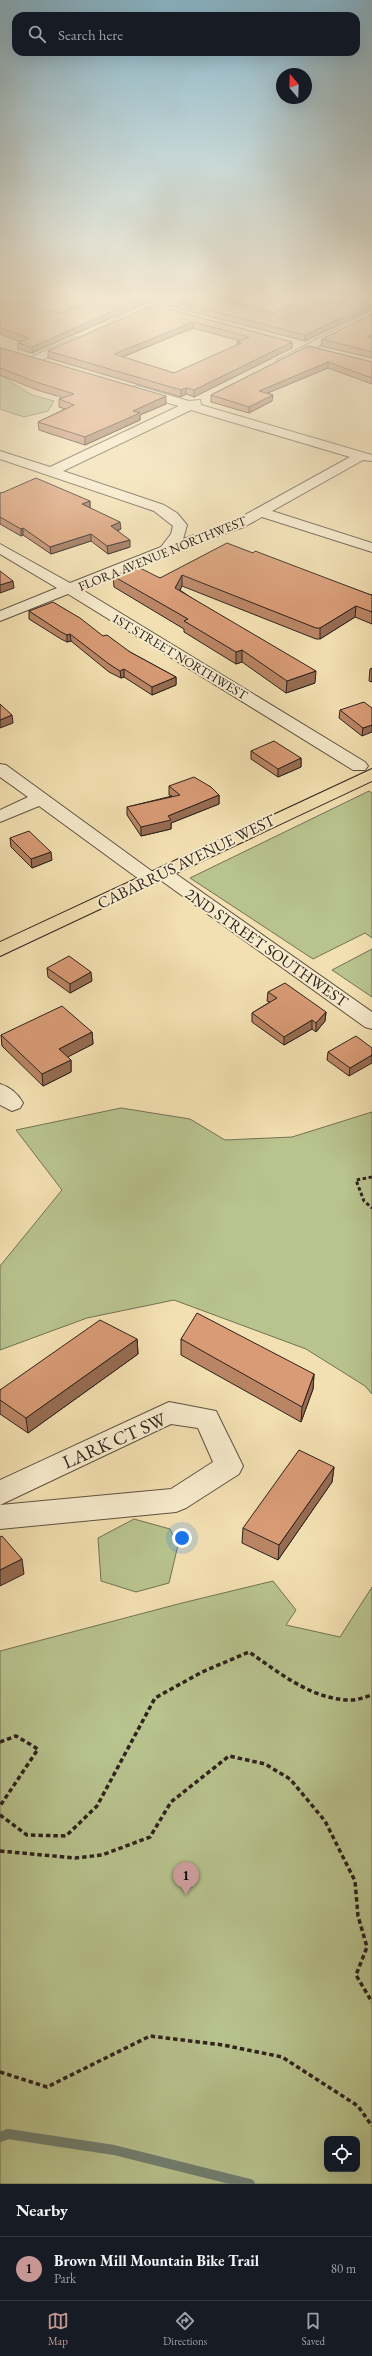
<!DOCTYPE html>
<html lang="en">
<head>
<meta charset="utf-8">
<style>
  :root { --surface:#171b24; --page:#242831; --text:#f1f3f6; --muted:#9ea1a6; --line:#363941; --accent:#c59692 }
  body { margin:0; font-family:"EB Garamond",serif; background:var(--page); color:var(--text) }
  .controls { position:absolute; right:12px; bottom:12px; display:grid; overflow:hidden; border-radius:8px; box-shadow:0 4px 16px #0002 }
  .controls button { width:36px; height:36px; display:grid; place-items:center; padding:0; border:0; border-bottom:1px solid var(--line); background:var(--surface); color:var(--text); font:20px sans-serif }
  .compass { position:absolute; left:276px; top:68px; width:36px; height:36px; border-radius:50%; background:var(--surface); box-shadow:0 4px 16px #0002; rotate:341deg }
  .you { position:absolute; left:182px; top:1538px; width:14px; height:14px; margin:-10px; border:3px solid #fff; border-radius:50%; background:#1a73e8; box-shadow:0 0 0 6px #1a73e833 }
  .badge { display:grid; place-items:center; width:26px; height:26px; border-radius:50%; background:var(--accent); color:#111; font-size:13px; font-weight:700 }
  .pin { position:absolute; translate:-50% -33px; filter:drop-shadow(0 1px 2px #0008) }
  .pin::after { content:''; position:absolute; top:21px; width:14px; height:12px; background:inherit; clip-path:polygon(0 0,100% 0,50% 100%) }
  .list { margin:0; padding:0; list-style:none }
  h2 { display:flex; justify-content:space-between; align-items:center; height:52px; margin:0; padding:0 16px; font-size:17px }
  h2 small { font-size:13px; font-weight:400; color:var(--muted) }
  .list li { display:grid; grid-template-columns:26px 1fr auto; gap:12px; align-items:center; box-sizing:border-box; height:64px; padding:0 16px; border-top:1px solid var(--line) }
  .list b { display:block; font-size:15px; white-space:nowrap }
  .list p { margin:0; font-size:13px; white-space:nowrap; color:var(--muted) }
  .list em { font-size:13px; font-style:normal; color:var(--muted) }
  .icon { flex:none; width:22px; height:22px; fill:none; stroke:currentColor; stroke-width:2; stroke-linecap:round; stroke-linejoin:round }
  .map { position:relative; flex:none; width:372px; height:2184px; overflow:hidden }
  .search { position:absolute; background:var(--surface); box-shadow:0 4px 16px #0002; left:12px; right:12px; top:12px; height:44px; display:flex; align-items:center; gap:10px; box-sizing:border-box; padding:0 14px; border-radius:12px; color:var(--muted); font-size:15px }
  .sheet { height:116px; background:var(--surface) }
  nav { display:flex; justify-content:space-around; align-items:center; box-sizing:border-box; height:56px; border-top:1px solid var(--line); background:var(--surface); font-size:11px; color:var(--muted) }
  nav a { display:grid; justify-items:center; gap:2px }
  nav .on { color:var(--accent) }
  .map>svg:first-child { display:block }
</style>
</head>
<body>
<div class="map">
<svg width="372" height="2184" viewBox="0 0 372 2184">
  <rect width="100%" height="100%" fill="#f3e0b2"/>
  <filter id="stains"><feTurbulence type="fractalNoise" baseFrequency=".005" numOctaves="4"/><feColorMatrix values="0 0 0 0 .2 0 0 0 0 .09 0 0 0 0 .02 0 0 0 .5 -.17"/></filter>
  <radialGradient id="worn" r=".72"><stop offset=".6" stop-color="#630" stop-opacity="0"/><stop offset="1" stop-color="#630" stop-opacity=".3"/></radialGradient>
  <!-- green -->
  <g fill="#b8c38e" stroke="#737256" fill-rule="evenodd">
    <path d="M 0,375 L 32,395 L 54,401 L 48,411 L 24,417 L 0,409 Z"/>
    <path d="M 369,791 L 372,793 L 372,938 L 365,933 L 313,959 L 190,878 Z"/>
    <path d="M 372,949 L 372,997 L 332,970 Z"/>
    <path d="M 121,1108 L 190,1119 L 225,1140 L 292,1137 L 372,1112 L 372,1394 L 365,1386 L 306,1349 L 174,1300 L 87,1318 L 0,1350 L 0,1266 L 62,1190 L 16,1130 Z"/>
    <path d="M 134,1519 L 170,1529 L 178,1545 L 169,1583 L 136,1592 L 101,1581 L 98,1538 Z"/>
    <path d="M 273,1581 L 296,1610 L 286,1625 L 340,1637 L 372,1587 L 372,2184 L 0,2184 L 0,1651 L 182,1603 ZM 327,2139 L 357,2139 L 357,2169 L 327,2169 Z"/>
  </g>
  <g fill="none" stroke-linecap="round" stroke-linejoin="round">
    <!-- stream -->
    <path stroke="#707f70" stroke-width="10" d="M 0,2137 L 8,2134 L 114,2150 L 250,2184"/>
    <defs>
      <g id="minor">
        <path d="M 157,299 L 172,299 L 124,322 L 120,323 L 114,320 Z"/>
        <path d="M 372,311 L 372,318 L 287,363 L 279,363 L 277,360 Z"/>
        <path d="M 76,337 L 80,338 L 82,340 L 80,342 L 37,362 L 33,363 L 27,359 Z"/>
        <path d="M 137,386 L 189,401 L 200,400 L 201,405 L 372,455 L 372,461 L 363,460 L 272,511 L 372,543 L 372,552 L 262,517 L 244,527 L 189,546 L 81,589 L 365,762 L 368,766 L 365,770 L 353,770 L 68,594 L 0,621 L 0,611 L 57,588 L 0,554 L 0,544 L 70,583 L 161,547 L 171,534 L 173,526 L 154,511 L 0,459 L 0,451 L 50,467 L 179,406 L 133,393 L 131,390 L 133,387 ZM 191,410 L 350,457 L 234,521 L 183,539 L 187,525 L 177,513 L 164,505 L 63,471 Z"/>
        <path d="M 0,764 L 6,765 L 153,872 L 162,867 L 169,869 L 372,1012 L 372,1029 L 365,1027 L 159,879 L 150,884 L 143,882 L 39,806 L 0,822 L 0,810 L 28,797 L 0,777 Z"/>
        <path d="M 0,1084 C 10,1087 18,1094 23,1103 L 20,1108 L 12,1111 L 0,1105 Z"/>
        <path d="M 169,1402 L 216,1411 L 243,1466 L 239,1474 L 186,1508 L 176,1512 L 0,1529 L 0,1505 L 171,1489 L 213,1462 L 198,1428 L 171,1424 L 0,1505 L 0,1480 Z"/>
      </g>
      <path id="major" d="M 372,769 L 372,781 L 0,956 L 0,942 Z"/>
    </defs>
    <!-- minor casing -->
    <use href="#minor" stroke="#5f5242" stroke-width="2"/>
    <!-- major casing -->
    <use href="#major" stroke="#2e221d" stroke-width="2"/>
    <!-- path-far1 -->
    <path stroke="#2e221d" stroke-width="3" stroke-dasharray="3.5 2.5" stroke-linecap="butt" d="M 372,1177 L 356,1180 L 364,1201 L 372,1208"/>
    <!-- path -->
    <g stroke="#2e221d" stroke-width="3.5" stroke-dasharray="4.5 3" stroke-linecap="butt">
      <path d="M 0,1742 L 16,1736 L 38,1749 L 0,1806"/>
      <path d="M 0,1815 L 27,1835 L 66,1836 L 97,1806 L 155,1698 L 202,1672 L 249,1652 C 280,1673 312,1700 351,1700 C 358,1700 365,1697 372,1695"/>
      <path d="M 0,1851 L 75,1858 L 102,1855 L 150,1837 L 171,1802 L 229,1756 L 265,1764 L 290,1779 L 325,1821 L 355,1881 L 358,1916 L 367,1947 L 356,1975 L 372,2002"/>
      <path d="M 0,2072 L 47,2087 L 150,2036 L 223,2045 L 282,2057 L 358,2106 L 372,2126"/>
    </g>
    <!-- minor -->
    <use href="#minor" fill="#f7ebcd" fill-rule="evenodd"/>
    <!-- major -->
    <use href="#major" fill="#f3e0b2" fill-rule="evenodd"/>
  </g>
  <!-- wall -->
  <g fill="#ba8565" stroke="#2e221d" fill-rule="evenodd">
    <path d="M 0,299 L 61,313 L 97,299 L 154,299 L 32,353 L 18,349 L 18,343 L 21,342 L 0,334 Z"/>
    <path d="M 165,299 L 274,313 L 305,308 L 320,305 L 370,310 L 305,341 L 165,305 Z"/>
    <path d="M 153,305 L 292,342 L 292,348 L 194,397 L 186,394 L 181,397 L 48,358 L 48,351 ZM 193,328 L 240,341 L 237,342 L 237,345 L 174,373 L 123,357 Z"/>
    <path d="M 372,314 L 372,358 L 321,346 L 322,339 Z"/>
    <path d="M 308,346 L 372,362 L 372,384 L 328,368 L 268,393 L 273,395 L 272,401 L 249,413 L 211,402 L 211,395 Z"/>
    <path d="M 0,348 L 166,404 L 140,415 L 140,420 L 85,445 L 39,430 L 38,422 L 65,409 L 59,407 L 59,399 L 64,398 L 37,390 L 0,375 Z"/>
    <path d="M 0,493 L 90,501 L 90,508 L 121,529 L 117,531 L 130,547 L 108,554 L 91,541 L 51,554 L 23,535 L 21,536 L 0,524 Z"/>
    <path d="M 253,553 L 371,595 L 372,594 L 372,624 L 355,617 L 320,639 L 316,639 L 182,586 L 180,590 L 315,683 L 286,693 L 242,662 L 236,664 L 184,632 L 184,629 L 114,587 L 113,576 L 160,578 Z"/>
    <path d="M 29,611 L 103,636 L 130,652 L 176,677 L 176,685 L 152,695 L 124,677 L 121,678 L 109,672 L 71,641 L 67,642 L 61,639 L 29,619 Z"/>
    <path d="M 372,668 L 372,682 L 369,681 L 370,669 Z"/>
    <path d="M 372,708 L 362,736 L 339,718 L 340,710 Z"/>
    <path d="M 251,751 L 301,758 L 301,767 L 278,777 L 251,759 Z"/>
    <path d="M 169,786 L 219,795 L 219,804 L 171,823 L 171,829 L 141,836 L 127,815 L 127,807 L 172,796 L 169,795 Z"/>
    <path d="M 10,838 L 52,860 L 32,868 L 11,847 Z"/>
    <path d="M 47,968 L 92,981 L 70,993 L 48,977 Z"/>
    <path d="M 268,992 L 326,1012 L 325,1021 L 316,1032 L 312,1029 L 284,1045 L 252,1022 L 252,1013 L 270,1002 L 267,1001 Z"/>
    <path d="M 92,1032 L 93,1044 L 67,1057 L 71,1060 L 71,1072 L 43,1086 L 2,1046 L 1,1035 Z"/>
    <path d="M 372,1048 L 349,1076 L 327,1060 L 328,1052 Z"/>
    <path d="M 137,1339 L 138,1354 L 28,1433 L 0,1414 L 0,1390 Z"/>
    <path d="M 181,1339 L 314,1374 L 313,1389 L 301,1422 L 181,1355 Z"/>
    <path d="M 334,1467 L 332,1482 L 278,1560 L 242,1543 L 243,1528 Z"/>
  </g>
  <!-- shaded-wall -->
  <g fill="#976c52" stroke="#2e221d">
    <path d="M 140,299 L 154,299 L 32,353 L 32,347 Z"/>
    <path d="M 371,304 L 370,310 L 305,341 L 305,335 Z"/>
    <path d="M 193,322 L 193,328 L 114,360 L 114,354 Z"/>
    <path d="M 292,342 L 292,348 L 194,397 L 194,390 Z"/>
    <path d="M 328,362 L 328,368 L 258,397 L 259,391 Z"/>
    <path d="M 186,388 L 186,394 L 181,397 L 181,390 Z"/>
    <path d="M 273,395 L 272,401 L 249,413 L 249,407 Z"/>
    <path d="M 166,396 L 166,404 L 140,415 L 140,420 L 85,445 L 85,437 L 133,411 Z"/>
    <path d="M 90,501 L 90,508 L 82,504 Z"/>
    <path d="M 120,522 L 121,529 L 111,533 L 111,526 Z"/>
    <path d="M 23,528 L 23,535 L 21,536 L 21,529 Z"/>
    <path d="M 91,534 L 91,541 L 51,554 L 50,547 Z"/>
    <path d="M 130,540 L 130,547 L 108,554 L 107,546 Z"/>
    <path d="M 182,575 L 182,586 L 175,599 L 175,588 Z"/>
    <path d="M 13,581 L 14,588 L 0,593 L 0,585 Z"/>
    <path d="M 356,606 L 355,617 L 320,639 L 320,628 Z"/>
    <path d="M 70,634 L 71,641 L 67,642 L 67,635 Z"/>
    <path d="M 242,650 L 242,662 L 236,664 L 236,652 Z"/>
    <path d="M 124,669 L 124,677 L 121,678 L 120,671 Z"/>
    <path d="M 316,671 L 315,683 L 286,693 L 287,681 Z"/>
    <path d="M 176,677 L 176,685 L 152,695 L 152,687 Z"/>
    <path d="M 12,715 L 13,723 L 0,728 L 0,720 Z"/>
    <path d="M 372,725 L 372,732 L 362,736 L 363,728 Z"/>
    <path d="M 301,758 L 301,767 L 278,777 L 278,769 Z"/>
    <path d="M 219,795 L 219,804 L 171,823 L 171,829 L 141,836 L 141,827 L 168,816 Z"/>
    <path d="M 51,852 L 52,860 L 32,868 L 31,859 Z"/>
    <path d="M 91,972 L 92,981 L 70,993 L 70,984 Z"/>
    <path d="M 326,1012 L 325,1021 L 316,1032 L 316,1023 Z"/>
    <path d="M 312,1020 L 312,1029 L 284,1045 L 284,1037 Z"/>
    <path d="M 92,1032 L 93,1044 L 60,1061 L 59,1049 Z"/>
    <path d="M 372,1055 L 372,1063 L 349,1076 L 350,1068 Z"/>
    <path d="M 71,1060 L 71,1072 L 43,1086 L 42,1074 Z"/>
    <path d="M 137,1339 L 138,1354 L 28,1433 L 26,1418 Z"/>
    <path d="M 314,1374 L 313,1389 L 301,1422 L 302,1407 Z"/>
    <path d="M 334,1467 L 332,1482 L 278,1560 L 279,1545 Z"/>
    <path d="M 22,1559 L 24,1574 L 0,1586 L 0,1570 Z"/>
  </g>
  <!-- building -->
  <g fill="#d89b75" stroke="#2e221d" fill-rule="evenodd">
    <path d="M 0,299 L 15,299 L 61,313 L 97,299 L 140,299 L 32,347 L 18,343 L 29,338 L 0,328 Z"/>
    <path d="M 165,299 L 226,299 L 274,313 L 292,304 L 305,308 L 315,303 L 320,305 L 333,299 L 353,299 L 371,304 L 305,335 Z"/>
    <path d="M 153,305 L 292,342 L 194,390 L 186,388 L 181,390 L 48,351 ZM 193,322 L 249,337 L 237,342 L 241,343 L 174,373 L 114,354 Z"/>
    <path d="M 372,314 L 372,335 L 368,337 L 372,338 L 372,352 L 322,339 Z"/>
    <path d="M 308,346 L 372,362 L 372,378 L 328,362 L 259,391 L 273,395 L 249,407 L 211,395 Z"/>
    <path d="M 0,348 L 1,348 L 166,396 L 133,411 L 140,413 L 85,437 L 38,422 L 74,405 L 59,399 L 74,394 L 36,382 L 0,368 Z"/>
    <path d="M 36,478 L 90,501 L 82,504 L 120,522 L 111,526 L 130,540 L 107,546 L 91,534 L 50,547 L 23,528 L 21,529 L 0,517 L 0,493 L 4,492 Z"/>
    <path d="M 227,543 L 253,553 L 255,551 L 371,595 L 372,594 L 372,612 L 356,606 L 320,628 L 316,628 L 182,575 L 175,588 L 316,671 L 287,681 L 242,650 L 236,652 L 184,621 L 188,619 L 113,576 L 138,567 L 160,578 Z"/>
    <path d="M 0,571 L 13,581 L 0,585 Z"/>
    <path d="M 53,602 L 80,618 L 103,636 L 107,635 L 130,652 L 176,677 L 152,687 L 124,669 L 120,671 L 109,664 L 70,634 L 67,635 L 61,632 L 29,611 Z"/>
    <path d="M 364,702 L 372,708 L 372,725 L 363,728 L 340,710 Z"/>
    <path d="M 0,704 L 12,715 L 0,720 Z"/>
    <path d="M 274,741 L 301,758 L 278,769 L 251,751 Z"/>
    <path d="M 194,777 L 211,787 L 219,795 L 168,816 L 171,820 L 141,827 L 127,807 L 180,795 L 169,786 Z"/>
    <path d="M 29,831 L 51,852 L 31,859 L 10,838 Z"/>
    <path d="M 69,956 L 91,972 L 70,984 L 47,968 Z"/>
    <path d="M 285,983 L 326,1012 L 316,1023 L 312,1020 L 284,1037 L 252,1013 L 277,998 L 268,992 Z"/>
    <path d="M 62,1006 L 92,1032 L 59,1049 L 71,1060 L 42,1074 L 1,1035 Z"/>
    <path d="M 356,1036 L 372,1048 L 372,1055 L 350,1068 L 328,1052 Z"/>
    <path d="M 197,1313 L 314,1374 L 302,1407 L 181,1339 Z"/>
    <path d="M 100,1320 L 137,1339 L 26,1418 L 0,1400 L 0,1390 Z"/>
    <path d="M 299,1450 L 334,1467 L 279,1545 L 243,1528 Z"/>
    <path d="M 2,1536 L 22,1559 L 0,1570 L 0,1537 Z"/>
  </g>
  <!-- sky -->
  <linearGradient id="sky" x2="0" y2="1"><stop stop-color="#89b8ce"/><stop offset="0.49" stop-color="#faf1dc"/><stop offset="1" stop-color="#faf1dc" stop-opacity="0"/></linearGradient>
  <rect width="372" height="605" fill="url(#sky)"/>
  <g text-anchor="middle" stroke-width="4" stroke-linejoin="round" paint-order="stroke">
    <!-- far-street labels -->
    <g font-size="13" fill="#2e221d" stroke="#f7ebcd">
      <text transform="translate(162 553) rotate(-22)" y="5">FLORA AVENUE NORTHWEST</text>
      <text transform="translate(180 656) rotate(31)" y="5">1ST STREET NORTHWEST</text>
    </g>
    <!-- street labels -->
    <g font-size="16" fill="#2e221d" stroke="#f7ebcd">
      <text transform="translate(186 861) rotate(-26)" y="6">CABARRUS AVENUE WEST</text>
      <text transform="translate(267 947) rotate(35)" y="6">2ND STREET SOUTHWEST</text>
    </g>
    <!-- near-street labels -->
    <g font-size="19" fill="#2e221d" stroke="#f7ebcd">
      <text transform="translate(114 1440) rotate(-24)" y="7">LARK CT SW</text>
    </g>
  </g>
  <rect width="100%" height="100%" filter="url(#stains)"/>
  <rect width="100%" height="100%" fill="url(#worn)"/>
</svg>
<div class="controls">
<button><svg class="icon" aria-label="locate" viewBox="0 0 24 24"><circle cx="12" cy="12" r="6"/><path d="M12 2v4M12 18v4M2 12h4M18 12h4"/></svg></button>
</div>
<svg class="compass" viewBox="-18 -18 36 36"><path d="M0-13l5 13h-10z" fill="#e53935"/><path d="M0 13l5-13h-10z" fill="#9ea1a6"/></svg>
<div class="you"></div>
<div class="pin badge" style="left:186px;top:1895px">1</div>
<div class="search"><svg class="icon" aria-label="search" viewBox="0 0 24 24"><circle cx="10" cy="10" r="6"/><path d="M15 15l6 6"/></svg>Search here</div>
</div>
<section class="sheet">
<h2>Nearby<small></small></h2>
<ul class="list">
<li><span class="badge">1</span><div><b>Brown Mill Mountain Bike Trail</b><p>Park</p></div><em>80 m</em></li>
</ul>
</section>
<nav>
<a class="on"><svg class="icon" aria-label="map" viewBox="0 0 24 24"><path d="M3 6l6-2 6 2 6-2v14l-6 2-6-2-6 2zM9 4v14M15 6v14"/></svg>Map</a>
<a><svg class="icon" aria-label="directions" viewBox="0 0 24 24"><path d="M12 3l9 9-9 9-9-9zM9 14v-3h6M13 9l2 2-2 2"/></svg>Directions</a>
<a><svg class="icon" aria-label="saved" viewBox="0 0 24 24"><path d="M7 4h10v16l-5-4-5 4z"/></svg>Saved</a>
</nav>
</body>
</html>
